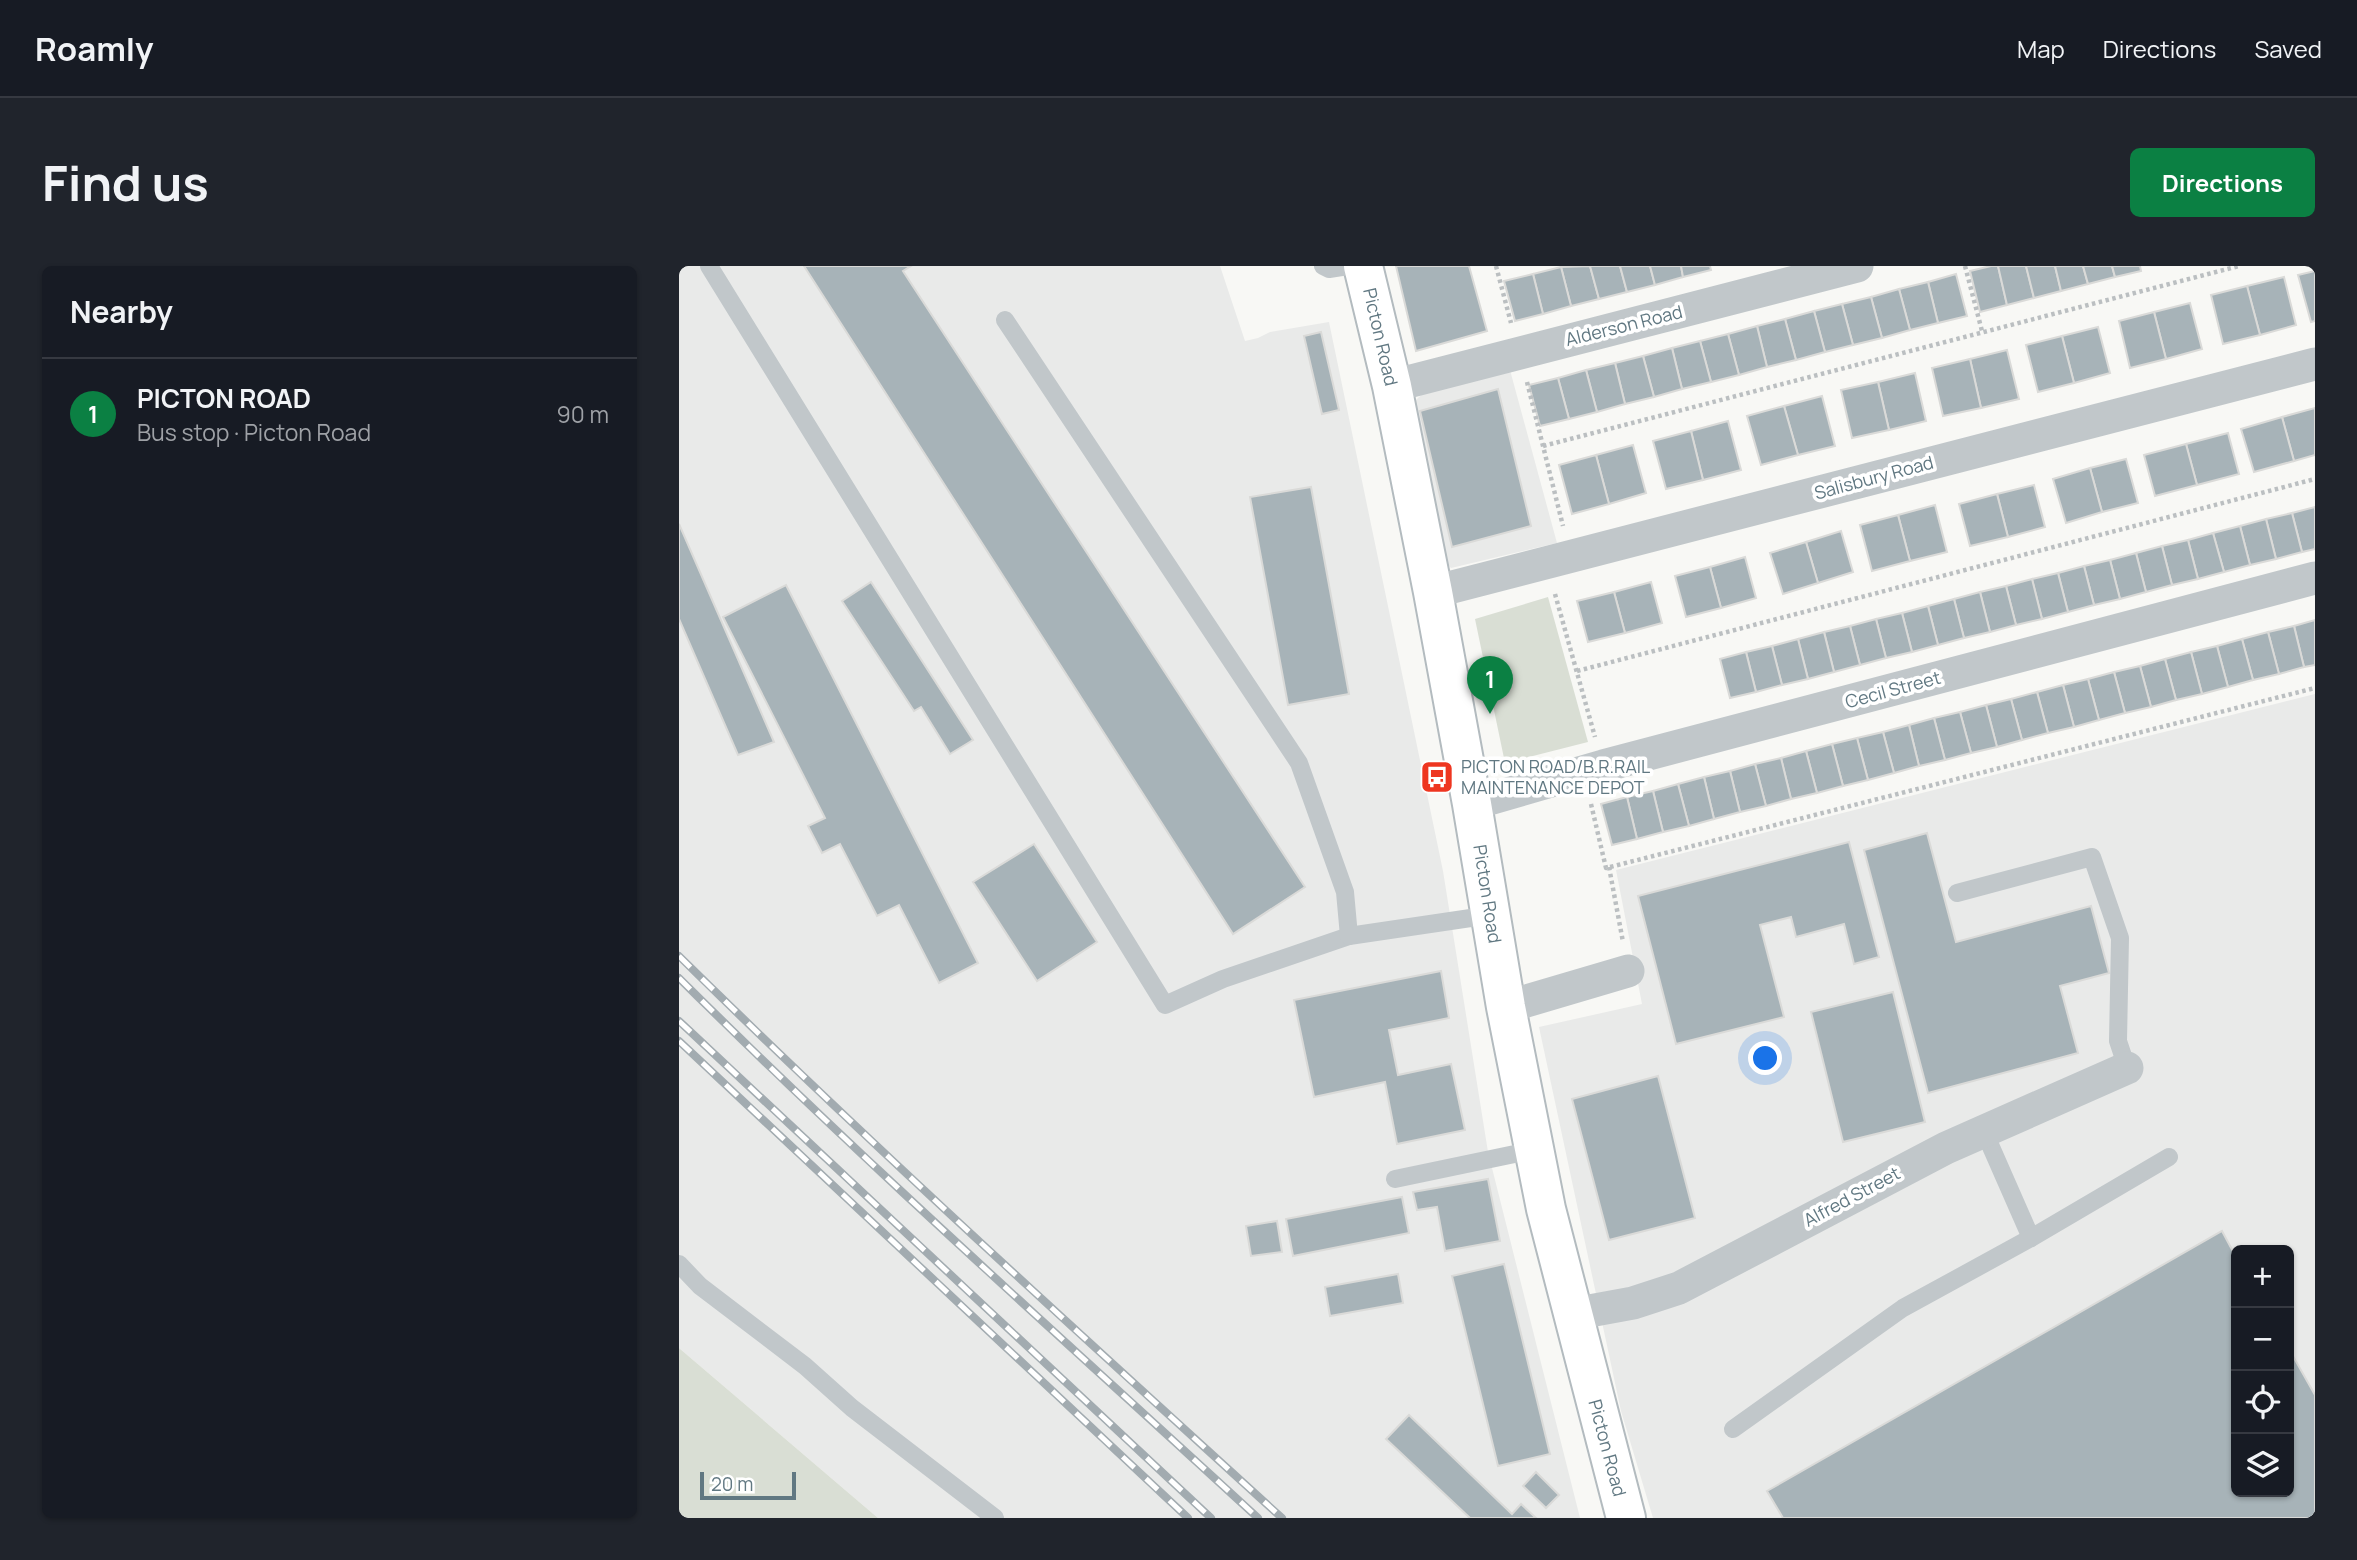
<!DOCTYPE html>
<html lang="en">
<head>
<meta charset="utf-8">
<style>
  :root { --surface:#171b24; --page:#20242c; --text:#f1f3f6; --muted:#9ea1a6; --line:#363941; --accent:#0b8043 }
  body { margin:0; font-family:Manrope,sans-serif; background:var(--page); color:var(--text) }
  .controls { position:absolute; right:21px; bottom:21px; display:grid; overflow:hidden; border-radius:10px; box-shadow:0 2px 5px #0004 }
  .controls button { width:63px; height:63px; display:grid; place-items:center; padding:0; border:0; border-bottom:2px solid var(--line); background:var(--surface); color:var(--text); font:35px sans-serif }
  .scale { position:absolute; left:21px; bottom:18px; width:96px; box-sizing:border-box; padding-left:7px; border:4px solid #617882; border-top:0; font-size:19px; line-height:24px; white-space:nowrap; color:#617882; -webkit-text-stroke:5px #fff; paint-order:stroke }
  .you { position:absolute; left:1087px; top:793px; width:24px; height:24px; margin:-18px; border:5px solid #fff; border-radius:50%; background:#1a73e8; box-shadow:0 0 0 10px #1a73e833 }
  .badge { display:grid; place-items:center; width:46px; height:46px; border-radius:50%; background:var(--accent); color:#fff; font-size:23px; font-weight:700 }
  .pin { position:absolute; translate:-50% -58px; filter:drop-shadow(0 2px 4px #0008) }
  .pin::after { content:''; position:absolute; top:37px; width:24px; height:21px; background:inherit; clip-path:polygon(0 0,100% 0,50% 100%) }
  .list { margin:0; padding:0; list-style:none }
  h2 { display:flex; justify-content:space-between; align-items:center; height:91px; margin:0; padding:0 28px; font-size:30px }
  h2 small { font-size:23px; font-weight:400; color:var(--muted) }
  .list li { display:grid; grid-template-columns:46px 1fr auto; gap:21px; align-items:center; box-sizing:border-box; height:112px; padding:0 28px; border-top:2px solid var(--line) }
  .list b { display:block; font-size:26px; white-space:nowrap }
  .list p { margin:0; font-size:23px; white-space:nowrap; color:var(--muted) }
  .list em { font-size:23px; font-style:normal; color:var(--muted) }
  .icon { flex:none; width:38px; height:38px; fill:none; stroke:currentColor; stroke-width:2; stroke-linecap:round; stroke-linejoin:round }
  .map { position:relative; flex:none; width:1636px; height:1252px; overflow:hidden; border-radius:10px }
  header { display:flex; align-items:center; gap:42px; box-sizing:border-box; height:98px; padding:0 35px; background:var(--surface); border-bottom:2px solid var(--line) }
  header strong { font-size:33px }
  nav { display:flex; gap:38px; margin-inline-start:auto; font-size:24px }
  .intro { display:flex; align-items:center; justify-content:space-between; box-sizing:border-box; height:168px; padding:0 42px }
  h1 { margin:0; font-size:49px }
  .button { padding:18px 32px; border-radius:10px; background:var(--accent); color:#fff; font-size:24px; font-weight:700 }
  main { display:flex; gap:42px; padding:0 42px }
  aside { flex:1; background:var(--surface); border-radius:10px; box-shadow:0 2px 5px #0004 }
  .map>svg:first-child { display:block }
</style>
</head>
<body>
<header>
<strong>Roamly</strong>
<nav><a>Map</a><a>Directions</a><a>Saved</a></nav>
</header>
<div class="intro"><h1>Find us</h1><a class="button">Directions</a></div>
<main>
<aside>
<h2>Nearby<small></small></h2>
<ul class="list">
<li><span class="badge">1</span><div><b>PICTON ROAD</b><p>Bus stop · Picton Road</p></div><em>90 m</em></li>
</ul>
</aside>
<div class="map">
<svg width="1636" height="1252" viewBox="0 0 1636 1252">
  <rect width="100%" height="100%" fill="#f8f8f5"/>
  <!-- built -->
  <g fill="#e9eae9" fill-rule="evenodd">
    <path d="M 0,0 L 541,0 L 566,75 L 579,72 L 591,66 L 650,56 L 764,605 L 809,886 L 901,1252 L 199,1252 L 0,1082 Z"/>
    <path d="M 831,104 L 878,277 L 772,302 L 767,297 L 735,136 L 744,127 Z"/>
    <path d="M 1636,428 L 1636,1252 L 974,1252 L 942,1145 L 860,761 L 963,738 L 937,604 ZM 1557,984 L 1610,984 L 1610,1226 L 1557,1226 Z"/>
  </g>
  <!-- green -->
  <g fill="#d9ded4">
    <path d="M 869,331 L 909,476 L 826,497 L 796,353 Z"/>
    <path d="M 0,1082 L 199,1252 L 0,1252 Z"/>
  </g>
  <!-- building -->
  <g fill="#a7b3b8" stroke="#dadad8" stroke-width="2">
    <path d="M 125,0 L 232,0 L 224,5 L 626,621 L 554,668 Z"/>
    <path d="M 717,0 L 790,0 L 808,65 L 737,85 Z"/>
    <path d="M 911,0 L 920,33 L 892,40 L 882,1 Z"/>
    <path d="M 911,0 L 941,0 L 948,26 L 920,33 Z"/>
    <path d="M 941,0 L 971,0 L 976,19 L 948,26 Z"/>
    <path d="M 971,0 L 1002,0 L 1004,11 L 976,19 Z"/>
    <path d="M 1002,0 L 1031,0 L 1032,4 L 1004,11 Z"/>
    <path d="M 1312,0 L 1319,0 L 1328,39 L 1301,46 L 1291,5 Z"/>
    <path d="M 1319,0 L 1347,0 L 1355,32 L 1328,39 Z"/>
    <path d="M 1347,0 L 1376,0 L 1382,25 L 1355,32 Z"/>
    <path d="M 1376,0 L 1404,0 L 1409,18 L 1382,25 Z"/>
    <path d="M 1404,0 L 1433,0 L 1436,11 L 1409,18 Z"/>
    <path d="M 1433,0 L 1461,0 L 1462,5 L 1436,11 Z"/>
    <path d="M 882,1 L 892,40 L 864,48 L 854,8 Z"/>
    <path d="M 1636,5 L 1636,55 L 1632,56 L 1619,9 Z"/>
    <path d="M 854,8 L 864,48 L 836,55 L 825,15 Z"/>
    <path d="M 1277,8 L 1288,50 L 1259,57 L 1249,16 Z"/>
    <path d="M 1605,11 L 1617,59 L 1581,69 L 1568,20 Z"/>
    <path d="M 1249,16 L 1259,57 L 1231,64 L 1220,23 Z"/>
    <path d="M 1568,20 L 1581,69 L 1544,78 L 1532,29 Z"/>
    <path d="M 1220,23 L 1231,64 L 1203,72 L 1192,31 Z"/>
    <path d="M 1192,31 L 1203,72 L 1174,79 L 1163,38 Z"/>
    <path d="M 1511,37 L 1523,83 L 1487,93 L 1475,46 Z"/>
    <path d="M 1163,38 L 1174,79 L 1146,86 L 1135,45 Z"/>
    <path d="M 1135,45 L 1146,86 L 1117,94 L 1106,53 Z"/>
    <path d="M 1475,46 L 1487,93 L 1451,102 L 1440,55 Z"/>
    <path d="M 1106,53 L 1117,94 L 1088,101 L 1078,60 Z"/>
    <path d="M 1078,60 L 1088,101 L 1060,109 L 1049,68 Z"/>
    <path d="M 1419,61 L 1431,107 L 1395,117 L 1383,70 Z"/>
    <path d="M 642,66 L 660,144 L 643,148 L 625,70 Z"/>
    <path d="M 1049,68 L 1060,109 L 1032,116 L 1021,75 Z"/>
    <path d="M 1383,70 L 1395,117 L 1359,126 L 1347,79 Z"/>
    <path d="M 1021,75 L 1032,116 L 1003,123 L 993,82 Z"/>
    <path d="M 993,82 L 1003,123 L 975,131 L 964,90 Z"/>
    <path d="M 1328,84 L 1340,133 L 1302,142 L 1291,93 Z"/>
    <path d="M 964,90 L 975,131 L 946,138 L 936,97 Z"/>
    <path d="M 1291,93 L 1302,142 L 1264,150 L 1253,102 Z"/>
    <path d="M 936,97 L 946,138 L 918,146 L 907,104 Z"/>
    <path d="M 907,104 L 918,146 L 890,153 L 879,112 Z"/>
    <path d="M 1236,107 L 1247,155 L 1210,164 L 1199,116 Z"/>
    <path d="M 879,112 L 890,153 L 861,160 L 850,119 Z"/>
    <path d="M 1199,116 L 1210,164 L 1173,172 L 1162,124 Z"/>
    <path d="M 819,123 L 852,260 L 773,281 L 741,145 Z"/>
    <path d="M 1143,130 L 1156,180 L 1119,189 L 1105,140 Z"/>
    <path d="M 1105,140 L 1119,189 L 1082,199 L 1068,150 Z"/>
    <path d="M 1636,142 L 1636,189 L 1615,195 L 1603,151 Z"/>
    <path d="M 1603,151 L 1615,195 L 1575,206 L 1562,163 Z"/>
    <path d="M 1049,155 L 1062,204 L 1024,214 L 1012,165 Z"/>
    <path d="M 1012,165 L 1024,214 L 987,223 L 974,175 Z"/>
    <path d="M 1549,167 L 1560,208 L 1518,219 L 1507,178 Z"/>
    <path d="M 1507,178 L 1518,219 L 1476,230 L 1465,189 Z"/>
    <path d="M 954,179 L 967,227 L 930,238 L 917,189 Z"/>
    <path d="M 917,189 L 930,238 L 893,248 L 880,199 Z"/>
    <path d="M 1447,193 L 1459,237 L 1423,246 L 1411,202 Z"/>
    <path d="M 1411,202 L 1423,246 L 1387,257 L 1374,213 Z"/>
    <path d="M 1355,219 L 1366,261 L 1329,271 L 1318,228 Z"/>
    <path d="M 632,221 L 670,428 L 609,439 L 571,231 Z"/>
    <path d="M 1318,228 L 1329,271 L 1291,280 L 1280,238 Z"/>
    <path d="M 1256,239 L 1268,286 L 1231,295 L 1219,249 Z"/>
    <path d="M 1636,241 L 1636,283 L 1623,286 L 1613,247 Z"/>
    <path d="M 1613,247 L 1623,286 L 1597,293 L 1587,253 Z"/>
    <path d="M 1219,249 L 1231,295 L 1193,305 L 1181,259 Z"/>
    <path d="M 1587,253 L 1597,293 L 1571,299 L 1561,260 Z"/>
    <path d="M 0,258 L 95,476 L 59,489 L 0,353 Z"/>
    <path d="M 1561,260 L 1571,299 L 1545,306 L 1534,267 Z"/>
    <path d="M 1162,265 L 1174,306 L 1139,317 L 1127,276 Z"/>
    <path d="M 1534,267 L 1545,306 L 1519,313 L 1509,274 Z"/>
    <path d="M 1509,274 L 1519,313 L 1493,319 L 1483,280 Z"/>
    <path d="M 1127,276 L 1139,317 L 1104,328 L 1091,287 Z"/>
    <path d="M 1483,280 L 1493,319 L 1467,326 L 1457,287 Z"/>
    <path d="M 1457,287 L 1467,326 L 1441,333 L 1431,294 Z"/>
    <path d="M 1066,291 L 1077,332 L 1042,342 L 1031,301 Z"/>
    <path d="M 1431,294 L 1441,333 L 1415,339 L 1405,300 Z"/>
    <path d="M 1405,300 L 1415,339 L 1389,346 L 1379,307 Z"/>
    <path d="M 1031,301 L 1042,342 L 1007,351 L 996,310 Z"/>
    <path d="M 1379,307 L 1389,346 L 1363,353 L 1353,313 Z"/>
    <path d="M 1353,313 L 1363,353 L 1337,359 L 1327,320 Z"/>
    <path d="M 192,316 L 294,474 L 271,488 L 242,441 L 235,445 L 163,335 Z"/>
    <path d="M 972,316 L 983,357 L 946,367 L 935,326 Z"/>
    <path d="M 107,319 L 299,697 L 260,717 L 220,639 L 198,650 L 161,578 L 143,587 L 129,560 L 146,552 L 44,351 Z"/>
    <path d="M 1327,320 L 1337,359 L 1311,366 L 1301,326 Z"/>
    <path d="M 935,326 L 946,367 L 909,376 L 898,335 Z"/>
    <path d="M 1301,326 L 1311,366 L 1285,372 L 1275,333 Z"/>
    <path d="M 1275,333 L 1285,372 L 1259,379 L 1249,340 Z"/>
    <path d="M 1249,340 L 1259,379 L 1233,386 L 1223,347 Z"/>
    <path d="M 1223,347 L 1233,386 L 1207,392 L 1197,353 Z"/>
    <path d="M 1197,353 L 1207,392 L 1181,399 L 1171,360 Z"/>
    <path d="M 1636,354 L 1636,399 L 1625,401 L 1615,360 Z"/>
    <path d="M 1171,360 L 1181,399 L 1155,406 L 1145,366 Z"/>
    <path d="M 1615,360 L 1625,401 L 1600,408 L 1589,366 Z"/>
    <path d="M 1145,366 L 1155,406 L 1129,413 L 1119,373 Z"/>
    <path d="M 1589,366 L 1600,408 L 1574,414 L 1563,373 Z"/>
    <path d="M 1119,373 L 1129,413 L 1103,419 L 1093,380 Z"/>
    <path d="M 1563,373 L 1574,414 L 1549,421 L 1538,380 Z"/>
    <path d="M 1093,380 L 1103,419 L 1077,426 L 1067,386 Z"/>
    <path d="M 1538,380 L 1549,421 L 1523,428 L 1512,386 Z"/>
    <path d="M 1067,386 L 1077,426 L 1051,432 L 1041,393 Z"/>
    <path d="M 1512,386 L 1523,428 L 1497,434 L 1486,393 Z"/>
    <path d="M 1486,393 L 1497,434 L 1472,441 L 1461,400 Z"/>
    <path d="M 1461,400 L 1472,441 L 1446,447 L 1435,406 Z"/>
    <path d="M 1435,406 L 1446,447 L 1420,454 L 1409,413 Z"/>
    <path d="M 1409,413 L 1420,454 L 1395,461 L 1384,419 Z"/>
    <path d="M 1384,419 L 1395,461 L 1369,467 L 1358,426 Z"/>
    <path d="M 1358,426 L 1369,467 L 1343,474 L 1332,433 Z"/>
    <path d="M 1332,433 L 1343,474 L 1318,481 L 1307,439 Z"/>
    <path d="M 1307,439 L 1318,481 L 1292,487 L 1281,446 Z"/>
    <path d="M 1281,446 L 1292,487 L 1266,494 L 1255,452 Z"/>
    <path d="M 1255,452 L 1266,494 L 1240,500 L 1230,459 Z"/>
    <path d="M 1230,459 L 1240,500 L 1215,507 L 1204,466 Z"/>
    <path d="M 1204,466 L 1215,507 L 1189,514 L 1178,472 Z"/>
    <path d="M 1178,472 L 1189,514 L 1164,520 L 1153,478 Z"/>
    <path d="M 1153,478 L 1164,520 L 1138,527 L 1127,485 Z"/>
    <path d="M 1127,485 L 1138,527 L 1112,533 L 1102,492 Z"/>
    <path d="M 1102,492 L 1112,533 L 1087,540 L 1076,498 Z"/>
    <path d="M 1076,498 L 1087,540 L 1061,546 L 1051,505 Z"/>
    <path d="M 1051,505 L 1061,546 L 1035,553 L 1025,511 Z"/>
    <path d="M 1025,511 L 1035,553 L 1010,560 L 999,518 Z"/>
    <path d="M 999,518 L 1010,560 L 984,566 L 974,525 Z"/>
    <path d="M 974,525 L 984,566 L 958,573 L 948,531 Z"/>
    <path d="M 948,531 L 958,573 L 933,579 L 922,538 Z"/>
    <path d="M 1248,567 L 1277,676 L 1412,640 L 1430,707 L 1381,720 L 1399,787 L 1249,827 L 1185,584 Z"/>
    <path d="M 1170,576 L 1200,691 L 1175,698 L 1165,658 L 1117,671 L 1112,651 L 1081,659 L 1105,751 L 997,778 L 959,630 Z"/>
    <path d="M 355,578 L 418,676 L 358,715 L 294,616 Z"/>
    <path d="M 762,705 L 770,752 L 710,764 L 719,809 L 772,798 L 786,864 L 718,878 L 706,816 L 635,831 L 615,734 Z"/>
    <path d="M 1214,726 L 1246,856 L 1164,876 L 1132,746 Z"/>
    <path d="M 979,810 L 1016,952 L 930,974 L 893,833 Z"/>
    <path d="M 809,913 L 821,975 L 766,985 L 758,941 L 738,944 L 734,926 Z"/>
    <path d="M 723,931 L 730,967 L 614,990 L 607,953 Z"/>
    <path d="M 598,955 L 603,986 L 572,990 L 567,960 Z"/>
    <path d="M 1543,965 L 1557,991 L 1557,1226 L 1610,1226 L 1610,1083 L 1636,1129 L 1636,1252 L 1104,1252 L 1088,1225 Z"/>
    <path d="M 825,998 L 871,1188 L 819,1200 L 773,1010 Z"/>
    <path d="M 719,1008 L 724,1037 L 651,1050 L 646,1021 Z"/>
    <path d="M 730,1149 L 833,1248 L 842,1238 L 857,1252 L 791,1252 L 707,1173 Z"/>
    <path d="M 857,1206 L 880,1229 L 867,1242 L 844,1220 Z"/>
  </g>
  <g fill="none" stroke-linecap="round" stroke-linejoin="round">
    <defs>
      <path id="secondary" d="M 684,0 L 713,120 L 754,326 L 793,538 L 827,741 L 867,943 L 947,1252"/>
    </defs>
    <!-- secondary casing -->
    <use href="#secondary" stroke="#b3bbbf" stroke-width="42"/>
    <!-- path -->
    <g stroke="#bbbfc1" stroke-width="4.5" stroke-dasharray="3.5 3.5" stroke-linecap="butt">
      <path d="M 817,0 L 832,57"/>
      <path d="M 1286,0 L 1303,65"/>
      <path d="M 848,116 L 884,260"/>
      <path d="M 864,180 L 1560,0"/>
      <path d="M 876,328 L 916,471"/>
      <path d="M 898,405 L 1636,213"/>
      <path d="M 912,538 L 927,602 L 1636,422"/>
      <path d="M 930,601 L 944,676"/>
    </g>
    <!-- lane -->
    <g stroke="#c1c7ca" stroke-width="18">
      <path d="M 30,0 L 486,739 L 544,713 L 670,670"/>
      <path d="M 644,0 L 650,3 L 669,0"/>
      <path d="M 326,54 L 620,497 L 666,626 L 670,670 L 812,649"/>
      <path d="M 1278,627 L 1413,591 L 1441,672 L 1439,775 L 1448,802"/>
      <path d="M 1305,865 L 1352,972"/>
      <path d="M 716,913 L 855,884"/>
      <path d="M 0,998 L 21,1020 L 126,1100 L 173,1142 L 316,1252"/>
      <path d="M 1054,1163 L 1224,1042 L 1352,972 L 1490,891"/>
    </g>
    <!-- street -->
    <g stroke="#c1c7ca" stroke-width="33">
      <path d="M 713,120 L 1178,0"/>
      <path d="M 754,326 L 1636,98"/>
      <path d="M 793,538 L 924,500 L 1636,312"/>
      <path d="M 827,741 L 949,705"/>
      <path d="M 894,1048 L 954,1037 L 1000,1022 L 1267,882 L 1448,802"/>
    </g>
    <!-- secondary -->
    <use href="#secondary" stroke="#fff" stroke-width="38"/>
    <defs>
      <g id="rail">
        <path d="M 0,690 C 196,883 400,1067 603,1252"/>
        <path d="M 0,712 C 187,898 385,1074 579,1252"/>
        <path d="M 0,755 L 532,1252"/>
        <path d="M 0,775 L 509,1252"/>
      </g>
    </defs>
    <!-- rail casing -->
    <use href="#rail" stroke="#a2abb0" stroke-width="8"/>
    <!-- rail -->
    <use href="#rail" stroke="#fff" stroke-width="5" stroke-dasharray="16" stroke-linecap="butt"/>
  </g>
  <!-- icons -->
  <defs>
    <symbol id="bus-square" viewBox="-11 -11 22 22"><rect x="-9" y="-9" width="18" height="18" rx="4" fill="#ee3620" stroke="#fff"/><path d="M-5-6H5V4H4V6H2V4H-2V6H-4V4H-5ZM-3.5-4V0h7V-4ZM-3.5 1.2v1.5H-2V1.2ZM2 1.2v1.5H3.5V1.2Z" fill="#fff"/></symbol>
  </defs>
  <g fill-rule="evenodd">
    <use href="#bus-square" x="739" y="492" width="38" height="38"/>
  </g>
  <g text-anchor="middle" stroke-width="7" stroke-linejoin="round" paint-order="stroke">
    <!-- street labels -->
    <g font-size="18" fill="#617882" stroke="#fff">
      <text transform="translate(945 60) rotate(-14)" y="6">Alderson Road</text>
      <text transform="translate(701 71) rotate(77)" y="6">Picton Road</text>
      <text transform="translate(1195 212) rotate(-15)" y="6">Salisbury Road</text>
      <text transform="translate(1214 424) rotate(-15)" y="6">Cecil Street</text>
      <text transform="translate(808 628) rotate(81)" y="6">Picton Road</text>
      <text transform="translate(1173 931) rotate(-28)" y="6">Alfred Street</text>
      <text transform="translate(928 1182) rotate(75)" y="6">Picton Road</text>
    </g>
    <!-- poi labels -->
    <g font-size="18" fill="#617882" stroke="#fff" text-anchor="start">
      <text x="782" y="507">PICTON ROAD/B.R.RAIL<tspan x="782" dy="21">MAINTENANCE DEPOT</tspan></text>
    </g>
  </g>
</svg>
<div class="controls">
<button>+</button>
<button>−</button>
<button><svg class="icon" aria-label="locate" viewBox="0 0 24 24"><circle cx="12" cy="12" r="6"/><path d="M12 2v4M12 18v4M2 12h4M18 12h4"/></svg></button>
<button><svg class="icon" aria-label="layers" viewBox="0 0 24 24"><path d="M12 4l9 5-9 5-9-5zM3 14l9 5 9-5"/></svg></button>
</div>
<div class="scale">20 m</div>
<div class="you"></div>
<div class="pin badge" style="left:811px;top:448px">1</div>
</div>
</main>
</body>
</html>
